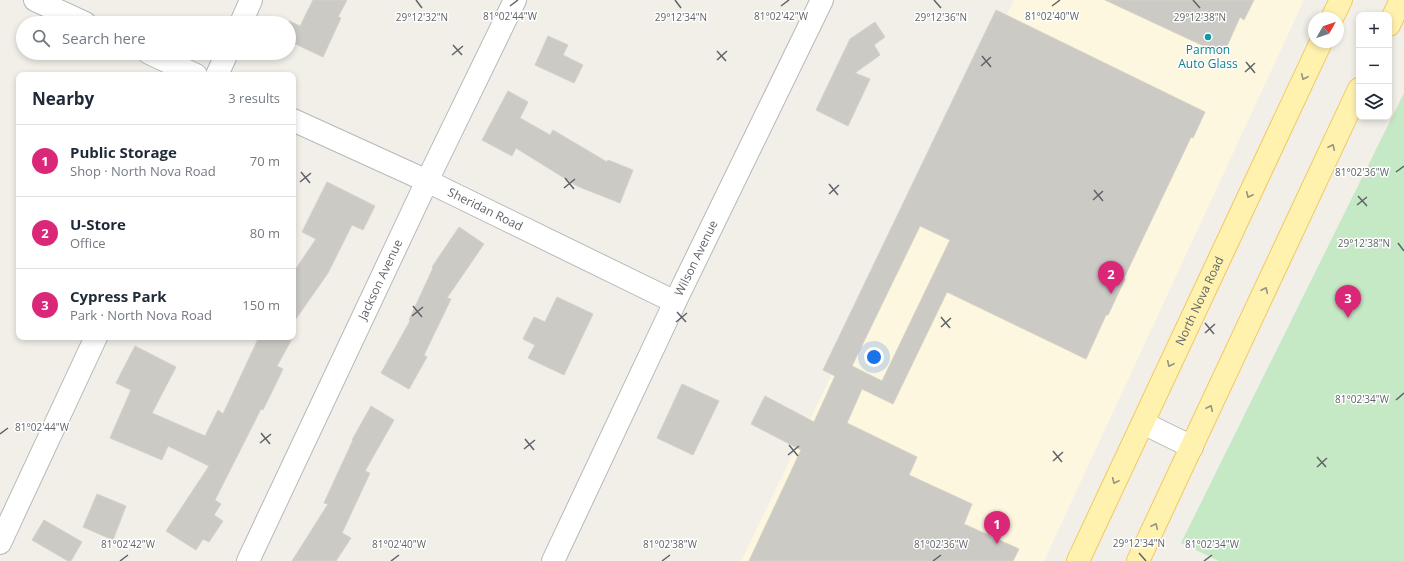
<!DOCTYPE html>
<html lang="en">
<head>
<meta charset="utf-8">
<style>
  :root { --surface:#fff; --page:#f2f2f3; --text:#1f2937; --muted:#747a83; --line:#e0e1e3; --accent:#db2777 }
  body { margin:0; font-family:"Open Sans",sans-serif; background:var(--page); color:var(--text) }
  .controls { position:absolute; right:12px; top:12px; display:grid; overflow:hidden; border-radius:8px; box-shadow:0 2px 6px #0003 }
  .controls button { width:36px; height:36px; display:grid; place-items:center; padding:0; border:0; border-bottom:1px solid var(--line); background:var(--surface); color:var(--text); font:20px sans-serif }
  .compass { position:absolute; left:1308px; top:12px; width:36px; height:36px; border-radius:50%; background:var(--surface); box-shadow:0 2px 6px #0003; rotate:50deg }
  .you { position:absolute; left:874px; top:357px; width:14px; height:14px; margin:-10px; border:3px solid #fff; border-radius:50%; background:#1a73e8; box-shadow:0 0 0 6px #1a73e833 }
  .badge { display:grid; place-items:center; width:26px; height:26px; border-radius:50%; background:var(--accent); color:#fff; font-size:13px; font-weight:700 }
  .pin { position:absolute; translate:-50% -33px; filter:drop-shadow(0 1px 2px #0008) }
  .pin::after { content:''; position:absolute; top:21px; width:14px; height:12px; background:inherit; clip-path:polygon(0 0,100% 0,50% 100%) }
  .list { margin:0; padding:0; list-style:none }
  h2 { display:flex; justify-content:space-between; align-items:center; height:52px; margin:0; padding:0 16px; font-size:17px }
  h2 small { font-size:13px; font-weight:400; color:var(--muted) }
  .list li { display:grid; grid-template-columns:26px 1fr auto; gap:12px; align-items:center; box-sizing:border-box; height:72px; padding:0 16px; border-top:1px solid var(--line) }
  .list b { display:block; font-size:15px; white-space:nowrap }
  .list p { margin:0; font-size:13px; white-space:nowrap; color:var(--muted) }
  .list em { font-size:13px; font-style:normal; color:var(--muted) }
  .icon { flex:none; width:22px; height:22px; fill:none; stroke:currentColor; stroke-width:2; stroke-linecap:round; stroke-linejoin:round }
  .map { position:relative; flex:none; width:1404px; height:561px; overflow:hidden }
  .search { position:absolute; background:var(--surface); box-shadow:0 2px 6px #0003; left:16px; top:16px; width:280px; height:44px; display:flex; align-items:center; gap:10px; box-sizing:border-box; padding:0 14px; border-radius:22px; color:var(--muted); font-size:15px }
  .panel { position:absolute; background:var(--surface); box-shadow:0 2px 6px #0003; left:16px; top:72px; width:280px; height:268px; border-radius:8px }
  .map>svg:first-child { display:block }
</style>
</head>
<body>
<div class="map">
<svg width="1404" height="561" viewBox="0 0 1404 561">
  <rect width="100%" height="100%" fill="#f1efe8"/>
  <!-- commercial -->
  <path fill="#fef7e0" d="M 1014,0 L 1304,0 L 1044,561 L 741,561 Z"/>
  <!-- green -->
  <path fill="#c5e8c5" d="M 1404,93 L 1404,561 L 1219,561 L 1181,543 Z"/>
  <!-- building -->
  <g fill="#cccac5" stroke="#d6d1c6" fill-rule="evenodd">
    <path d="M 313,0 L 347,0 L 338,17 L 341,18 L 323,57 L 289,41 L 289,21 L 300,26 Z"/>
    <path d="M 1105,0 L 1254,0 L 1244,20 L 1240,17 L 1223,55 Z"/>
    <path d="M 996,10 L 1205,112 L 1193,138 L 1191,137 L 1124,278 L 1125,279 L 1108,315 L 1106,315 L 1086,359 L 947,292 L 893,404 L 862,389 L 847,423 L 917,457 L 909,475 L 972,504 L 964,524 L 1019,549 L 1013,561 L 749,561 L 801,450 L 751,424 L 765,396 L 814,422 L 835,376 L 823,370 ZM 920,226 L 950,240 L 882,381 L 852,366 Z"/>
    <path d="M 875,22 L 885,37 L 874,45 L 880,55 L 855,73 L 870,79 L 848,126 L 816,110 L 850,39 Z"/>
    <path d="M 548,36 L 568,45 L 563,55 L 583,65 L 574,83 L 535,65 Z"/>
    <path d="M 508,91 L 528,102 L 520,118 L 550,135 L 553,130 L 607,162 L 608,160 L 633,170 L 620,203 L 577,186 L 516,148 L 512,156 L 482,140 Z"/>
    <path d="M 327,182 L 375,206 L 363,230 L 352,225 L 328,273 L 293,323 L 293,273 L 316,239 L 302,232 Z"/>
    <path d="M 459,227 L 484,244 L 447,298 L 451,299 L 424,355 L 427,357 L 409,389 L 381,373 L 410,321 L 409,320 L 433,268 L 432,267 Z"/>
    <path d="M 557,297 L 593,314 L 564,375 L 528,358 L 535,345 L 523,339 L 534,317 L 545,322 Z"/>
    <path d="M 259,337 L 293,337 L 277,366 L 283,369 L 263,410 L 261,409 L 215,500 L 221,504 L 214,515 L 223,521 L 209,542 L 203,539 L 196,550 L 166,531 L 209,466 L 168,446 L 162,460 L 110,438 L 131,390 L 116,383 L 135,346 L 176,367 L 152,413 L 205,436 L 218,410 L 223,414 Z"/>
    <path d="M 682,384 L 719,401 L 693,455 L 657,438 Z"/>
    <path d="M 371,406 L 394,420 L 365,471 L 370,473 L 342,533 L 351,538 L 336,561 L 292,561 L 328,504 L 324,503 L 353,440 L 352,440 Z"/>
    <path d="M 97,494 L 126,506 L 113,540 L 83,527 Z"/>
    <path d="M 44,520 L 82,542 L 71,561 L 68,561 L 32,540 Z"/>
  </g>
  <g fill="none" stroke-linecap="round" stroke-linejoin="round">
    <defs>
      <g id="minor">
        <path d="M 35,0 L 85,23"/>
        <path d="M 241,23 L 251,0"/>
        <path d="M 149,53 L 196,75"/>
        <path d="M 217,75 L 227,53"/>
        <path id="s1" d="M 293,120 L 427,181 L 675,302"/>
        <path d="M 1143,423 L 1192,447"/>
        <path d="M 0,543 L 96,337"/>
        <path id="s2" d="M 248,561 L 427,181 L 515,0"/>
        <path id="s3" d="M 553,561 L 675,302 L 822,0"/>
      </g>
      <g id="primary">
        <path d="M 1332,18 L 1341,0"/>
        <path d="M 1389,25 L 1401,0"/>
        <path id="s4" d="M 1078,561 L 1321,42"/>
        <path d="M 1138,561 L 1359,89"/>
      </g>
    </defs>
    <!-- minor casing -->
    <use href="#minor" stroke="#b5b8bc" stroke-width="24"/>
    <!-- primary casing -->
    <use href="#primary" stroke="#f2c960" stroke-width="24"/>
    <!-- minor -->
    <use href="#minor" stroke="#fff" stroke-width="22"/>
    <!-- primary -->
    <use href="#primary" stroke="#fff2af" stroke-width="22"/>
  </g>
  <!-- one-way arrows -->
  <defs><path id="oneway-chevron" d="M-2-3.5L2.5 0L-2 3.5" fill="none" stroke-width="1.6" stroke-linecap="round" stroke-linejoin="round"/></defs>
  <g stroke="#979581">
    <use href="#oneway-chevron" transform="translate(1304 77) rotate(115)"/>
    <use href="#oneway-chevron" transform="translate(1332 147) rotate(-65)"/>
    <use href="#oneway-chevron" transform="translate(1249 195) rotate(115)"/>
    <use href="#oneway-chevron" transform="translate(1265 290) rotate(-65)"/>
    <use href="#oneway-chevron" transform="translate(1170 364) rotate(115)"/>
    <use href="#oneway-chevron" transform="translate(1210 408) rotate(-65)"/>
    <use href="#oneway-chevron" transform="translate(1115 481) rotate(115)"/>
    <use href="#oneway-chevron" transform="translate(1155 526) rotate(-65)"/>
  </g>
  <!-- ticks -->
  <path fill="none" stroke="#5f6368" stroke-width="1.5" d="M 416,0 L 422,8M 675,0 L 681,8M 934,0 L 941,8M 1193,0 L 1200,8M 510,6 L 518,0M 781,6 L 789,0M 1052,6 L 1060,0M 453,45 L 462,55M 717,51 L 726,61M 452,55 L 463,46M 982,56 L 991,67M 717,60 L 727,51M 1246,62 L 1255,73M 981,66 L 991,57M 1245,72 L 1255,63M 301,172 L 310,183M 1396,172 L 1404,166M 565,178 L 574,189M 300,182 L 311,173M 829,184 L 838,195M 564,188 L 575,179M 1094,190 L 1103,201M 829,194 L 839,185M 1358,196 L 1367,206M 1093,200 L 1103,191M 1357,205 L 1367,197M 1398,243 L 1404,251M 413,306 L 422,317M 677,312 L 686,322M 412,316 L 423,307M 941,317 L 950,328M 676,322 L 687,313M 1205,323 L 1214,334M 941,327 L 951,318M 1205,333 L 1215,324M 1396,400 L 1404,393M 261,433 L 270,444M 0,434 L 8,428M 525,439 L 534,450M 260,443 L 271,434M 789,445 L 798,456M 524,449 L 535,440M 1053,451 L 1062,462M 788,455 L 799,446M 1317,457 L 1326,467M 1053,461 L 1063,452M 1317,467 L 1327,458M 1139,553 L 1146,561M 120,561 L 128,555M 391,561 L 399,555M 662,561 L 670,555M 933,561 L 941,555M 1204,561 L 1212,555"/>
  <!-- markers -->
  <circle fill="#0f9aa8" stroke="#fff" stroke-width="1.5" cx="1208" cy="37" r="4"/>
  <g text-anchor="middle" stroke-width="3" stroke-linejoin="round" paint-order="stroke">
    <!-- culture labels -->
    <g font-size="12" fill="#0d838f" stroke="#fff">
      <text x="1208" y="54">Parmon<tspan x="1208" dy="14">Auto Glass</tspan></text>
    </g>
    <!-- street labels -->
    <g font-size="12" fill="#5f6368" stroke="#fff">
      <text dy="4" stroke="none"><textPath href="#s1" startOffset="212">Sheridan Road</textPath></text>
      <text dy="4" stroke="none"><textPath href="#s3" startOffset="335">Wilson Avenue</textPath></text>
      <text dy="4" stroke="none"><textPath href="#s2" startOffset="311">Jackson Avenue</textPath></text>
      <text dy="4" stroke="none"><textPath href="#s4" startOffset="287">North Nova Road</textPath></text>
    </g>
  </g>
  <g font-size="10" text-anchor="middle" fill="#5f6368" stroke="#fff" stroke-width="3" stroke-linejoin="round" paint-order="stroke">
    <text x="510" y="20">81°02'44"W</text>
    <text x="1052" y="20">81°02'40"W</text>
    <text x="781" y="20">81°02'42"W</text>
    <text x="422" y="21">29°12'32"N</text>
    <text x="681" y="21">29°12'34"N</text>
    <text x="941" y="21">29°12'36"N</text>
    <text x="1200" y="21">29°12'38"N</text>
    <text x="1362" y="176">81°02'36"W</text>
    <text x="1364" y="247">29°12'38"N</text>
    <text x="1362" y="403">81°02'34"W</text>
    <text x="42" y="431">81°02'44"W</text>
    <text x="1139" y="547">29°12'34"N</text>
    <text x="128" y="548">81°02'42"W</text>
    <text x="399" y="548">81°02'40"W</text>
    <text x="670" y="548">81°02'38"W</text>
    <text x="941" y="548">81°02'36"W</text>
    <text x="1212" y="548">81°02'34"W</text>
  </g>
</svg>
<div class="controls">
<button>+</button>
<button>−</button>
<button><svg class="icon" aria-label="layers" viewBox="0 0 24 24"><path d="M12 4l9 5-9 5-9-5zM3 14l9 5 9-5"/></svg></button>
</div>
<svg class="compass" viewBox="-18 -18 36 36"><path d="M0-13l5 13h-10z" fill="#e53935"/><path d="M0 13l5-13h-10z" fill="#747a83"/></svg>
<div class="you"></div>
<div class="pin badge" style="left:997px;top:544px">1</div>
<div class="pin badge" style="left:1111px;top:294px">2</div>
<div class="pin badge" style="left:1348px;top:318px">3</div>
<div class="search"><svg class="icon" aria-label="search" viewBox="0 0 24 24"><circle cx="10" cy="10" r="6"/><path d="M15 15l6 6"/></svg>Search here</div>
<section class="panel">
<h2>Nearby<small>3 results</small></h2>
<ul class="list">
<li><span class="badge">1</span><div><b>Public Storage</b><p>Shop · North Nova Road</p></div><em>70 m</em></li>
<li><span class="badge">2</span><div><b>U-Store</b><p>Office</p></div><em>80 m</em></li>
<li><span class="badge">3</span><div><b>Cypress Park</b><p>Park · North Nova Road</p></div><em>150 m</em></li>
</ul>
</section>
</div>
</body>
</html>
